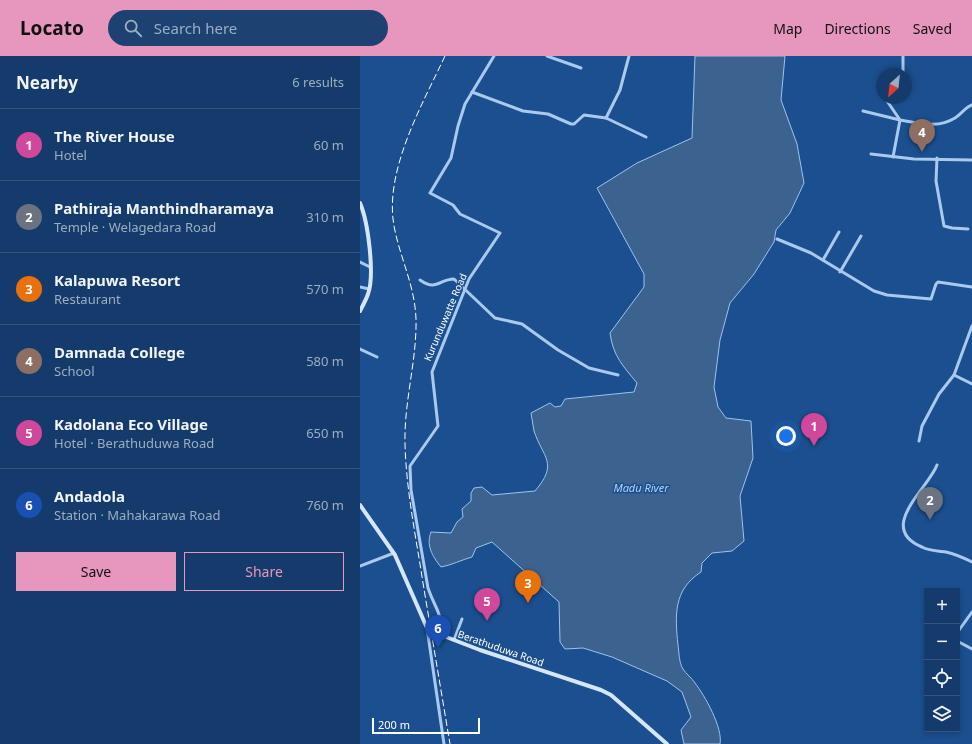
<!DOCTYPE html>
<html lang="en">
<head>
<meta charset="utf-8">
<style>
  :root { --surface:#143b6b; --page:#1d4271; --text:#f1f3f6; --muted:#9dadc1; --line:#33557e; --accent:#e797bd }
  body { margin:0; font-family:"Noto Sans",sans-serif; background:var(--page); color:var(--text) }
  .controls { position:absolute; right:12px; bottom:12px; display:grid; overflow:hidden; border-radius:0px; box-shadow:0 2px 6px #0003 }
  .controls button { width:36px; height:36px; display:grid; place-items:center; padding:0; border:0; border-bottom:1px solid var(--line); background:var(--surface); color:var(--text); font:20px sans-serif }
  .compass { position:absolute; left:516px; top:12px; width:36px; height:36px; border-radius:50%; background:var(--surface); box-shadow:0 2px 6px #0003; rotate:207deg }
  .scale { position:absolute; left:12px; bottom:10px; width:108px; box-sizing:border-box; padding-left:4px; border:2px solid #fff; border-top:0; font-size:11px; line-height:14px; white-space:nowrap; color:#fff; -webkit-text-stroke:3px #1b4f8f; paint-order:stroke }
  .you { position:absolute; left:426px; top:380px; width:14px; height:14px; margin:-10px; border:3px solid #fff; border-radius:50%; background:#1a73e8; box-shadow:0 0 0 6px #1a73e833 }
  .badge { display:grid; place-items:center; width:26px; height:26px; border-radius:50%; background:var(--accent); color:#fff; font-size:13px; font-weight:700 }
  .pin { position:absolute; translate:-50% -33px; filter:drop-shadow(0 1px 2px #0008) }
  .pin::after { content:''; position:absolute; top:21px; width:14px; height:12px; background:inherit; clip-path:polygon(0 0,100% 0,50% 100%) }
  .list { margin:0; padding:0; list-style:none }
  h2 { display:flex; justify-content:space-between; align-items:center; height:52px; margin:0; padding:0 16px; font-size:17px }
  h2 small { font-size:13px; font-weight:400; color:var(--muted) }
  .list li { display:grid; grid-template-columns:26px 1fr auto; gap:12px; align-items:center; box-sizing:border-box; height:72px; padding:0 16px; border-top:1px solid var(--line) }
  .list b { display:block; font-size:15px; white-space:nowrap }
  .list p { margin:0; font-size:13px; white-space:nowrap; color:var(--muted) }
  .list em { font-size:13px; font-style:normal; color:var(--muted) }
  .actions { display:flex; gap:8px; padding:12px 16px }
  .actions a { flex:1; padding:9px 0; border:1px solid var(--accent); border-radius:0px; text-align:center; font-size:14px; color:var(--accent) }
  .actions .main { background:var(--accent); color:#111 }
  .icon { flex:none; width:22px; height:22px; fill:none; stroke:currentColor; stroke-width:2; stroke-linecap:round; stroke-linejoin:round }
  .map { position:relative; flex:none; width:612px; height:688px; overflow:hidden }
  header { display:flex; align-items:center; gap:24px; box-sizing:border-box; height:56px; padding:0 20px; background:var(--accent); color:#111 }
  header strong { font-size:19px }
  nav { display:flex; gap:22px; margin-inline-start:auto; font-size:14px }
  .search { width:280px; height:36px; background:var(--page); display:flex; align-items:center; gap:10px; box-sizing:border-box; padding:0 14px; border-radius:22px; color:var(--muted); font-size:15px }
  main { display:flex }
  aside { flex:1; background:var(--surface) }
  .map>svg:first-child { display:block }
</style>
</head>
<body>
<header>
<strong>Locato</strong>
<div class="search"><svg class="icon" aria-label="search" viewBox="0 0 24 24"><circle cx="10" cy="10" r="6"/><path d="M15 15l6 6"/></svg>Search here</div>
<nav><a>Map</a><a>Directions</a><a>Saved</a></nav>
</header>
<main>
<aside>
<h2>Nearby<small>6 results</small></h2>
<ul class="list">
<li><span class="badge" style="background:#d1479c">1</span><div><b>The River House</b><p>Hotel</p></div><em>60 m</em></li>
<li><span class="badge" style="background:#6b7280">2</span><div><b>Pathiraja Manthindharamaya</b><p>Temple · Welagedara Road</p></div><em>310 m</em></li>
<li><span class="badge" style="background:#e8710a">3</span><div><b>Kalapuwa Resort</b><p>Restaurant</p></div><em>570 m</em></li>
<li><span class="badge" style="background:#8d6e63">4</span><div><b>Damnada College</b><p>School</p></div><em>580 m</em></li>
<li><span class="badge" style="background:#d1479c">5</span><div><b>Kadolana Eco Village</b><p>Hotel · Berathuduwa Road</p></div><em>650 m</em></li>
<li><span class="badge" style="background:#1a4fb4">6</span><div><b>Andadola</b><p>Station · Mahakarawa Road</p></div><em>760 m</em></li>
</ul>
<div class="actions"><a class="main">Save</a><a>Share</a></div>
</aside>
<div class="map">
<svg width="612" height="688" viewBox="0 0 612 688">
  <rect width="100%" height="100%" fill="#1b4f8f"/>
  <!-- water -->
  <path fill="#3c6290" stroke="#9cc4f0" d="M 335,0 L 425,0 L 421,44 L 437,88 L 444,127 L 430,157 L 416,174 L 414,186 L 394,218 L 370,247 L 360,284 L 354,331 L 358,351 L 366,362 L 391,365 L 393,402 L 380,440 L 384,485 L 372,495 L 352,497 L 342,507 L 341,516 C 313,534 315,560 318,589 C 319,596 319,607 323,613 C 326,618 332,622 335,627 C 345,640 363,672 360,688 L 324,688 L 321,674 L 331,661 L 322,636 L 307,625 L 252,601 L 223,592 L 205,593 L 200,586 L 199,546 L 132,486 L 116,492 L 112,501 C 101,504 92,509 81,511 C 72,500 66,489 71,476 L 91,477 L 97,466 L 103,461 L 102,453 L 111,445 L 111,437 L 114,432 L 122,431 L 132,439 L 175,435 C 199,407 183,402 174,375 C 173,369 172,363 171,357 L 190,347 L 195,351 L 201,350 L 205,343 L 274,336 L 277,327 C 263,310 253,300 250,277 L 284,231 L 284,218 L 237,132 L 277,107 L 332,82 Z"/>
  <g fill="none" stroke-linecap="round" stroke-linejoin="round">
    <!-- street -->
    <g stroke="#a9c9ee" stroke-width="3">
      <path d="M 187,0 L 221,12"/>
      <path d="M 543,0 L 543,17"/>
      <path d="M 112,36 L 163,55 L 188,58 L 211,68 L 214,68 L 224,59 L 246,62 L 286,81"/>
      <path d="M 525,42 L 540,64 C 560,67 577,73 595,62 C 601,58 606,51 612,49"/>
      <path d="M 503,55 L 540,64 L 533,101"/>
      <path d="M 246,62 L 260,34 L 269,0"/>
      <path d="M 511,98 L 554,103 L 612,104"/>
      <path d="M 577,102 L 576,125 L 584,170 L 592,172 L 608,173"/>
      <path d="M 417,183 L 451,197 L 514,235 L 527,239 L 571,243 L 576,228 L 578,226 L 612,231"/>
      <path d="M 463,204 L 479,176"/>
      <path d="M 0,206 L 10,211"/>
      <path d="M 480,216 L 501,180"/>
      <path d="M 60,224 C 77,236 79,223 94,223 L 135,262 L 162,268 L 198,294 L 217,305 L 229,312 L 258,319"/>
      <path d="M 0,231 L 9,233"/>
      <path d="M 0,293 L 17,301"/>
      <path d="M 594,319 L 612,328"/>
      <path d="M 559,385 L 562,370 L 579,338 L 594,319 L 612,270"/>
      <path d="M 577,409 C 568,433 516,472 562,491 C 569,495 578,495 586,496 C 595,498 604,502 612,506"/>
      <path d="M 0,510 L 34,497"/>
      <path d="M 67,572 L 84,688"/>
      <path d="M 597,577 L 612,556"/>
      <path d="M 81,579 C 82,555 75,553 68,532 L 51,434 L 50,410 L 78,370 L 72,316 L 109,223 L 140,177 L 100,158 L 93,149 L 70,137 L 91,102 L 98,70 L 105,48 L 134,0"/>
      <path d="M 94,584 L 102,563"/>
      <path d="M 597,585 L 612,593"/>
    </g>
    <!-- secondary -->
    <g stroke="#d6e6fa" stroke-width="4">
      <path d="M 0,147 C 8,165 15,219 8,238 C 6,244 3,249 0,255"/>
      <path d="M 0,449 L 35,499 L 67,572 L 81,579 L 120,594 L 241,634 L 251,639 L 307,688"/>
    </g>
    <!-- rail -->
    <path stroke="#fff" stroke-width="1" stroke-dasharray="7 3" stroke-linecap="butt" d="M 85,0 C 62,49 24,115 34,170 C 40,202 55,230 56,263 C 57,304 44,345 45,387 C 46,434 56,481 63,527 C 72,581 81,634 90,688"/>
  </g>
  <g text-anchor="middle" stroke-width="3" stroke-linejoin="round" paint-order="stroke">
    <!-- street labels -->
    <g font-size="10" fill="#fff" stroke="#1b4f8f">
      <text transform="translate(85 261) rotate(-67)" y="4">Kurunduwatte Road</text>
      <text transform="translate(141 592) rotate(19)" y="4">Berathuduwa Road</text>
    </g>
    <!-- water labels -->
    <g font-size="11" font-style="italic" fill="#b5d3f5" stroke="#1b4f8f">
      <text x="281" y="436">Madu River</text>
    </g>
  </g>
</svg>
<div class="controls">
<button>+</button>
<button>−</button>
<button><svg class="icon" aria-label="locate" viewBox="0 0 24 24"><circle cx="12" cy="12" r="6"/><path d="M12 2v4M12 18v4M2 12h4M18 12h4"/></svg></button>
<button><svg class="icon" aria-label="layers" viewBox="0 0 24 24"><path d="M12 4l9 5-9 5-9-5zM3 14l9 5 9-5"/></svg></button>
</div>
<svg class="compass" viewBox="-18 -18 36 36"><path d="M0-13l5 13h-10z" fill="#e53935"/><path d="M0 13l5-13h-10z" fill="#9dadc1"/></svg>
<div class="scale">200 m</div>
<div class="you"></div>
<div class="pin badge" style="left:454px;top:390px;background:#d1479c">1</div>
<div class="pin badge" style="left:570px;top:464px;background:#6b7280">2</div>
<div class="pin badge" style="left:168px;top:547px;background:#e8710a">3</div>
<div class="pin badge" style="left:562px;top:96px;background:#8d6e63">4</div>
<div class="pin badge" style="left:127px;top:565px;background:#d1479c">5</div>
<div class="pin badge" style="left:78px;top:592px;background:#1a4fb4">6</div>
</div>
</main>
</body>
</html>
